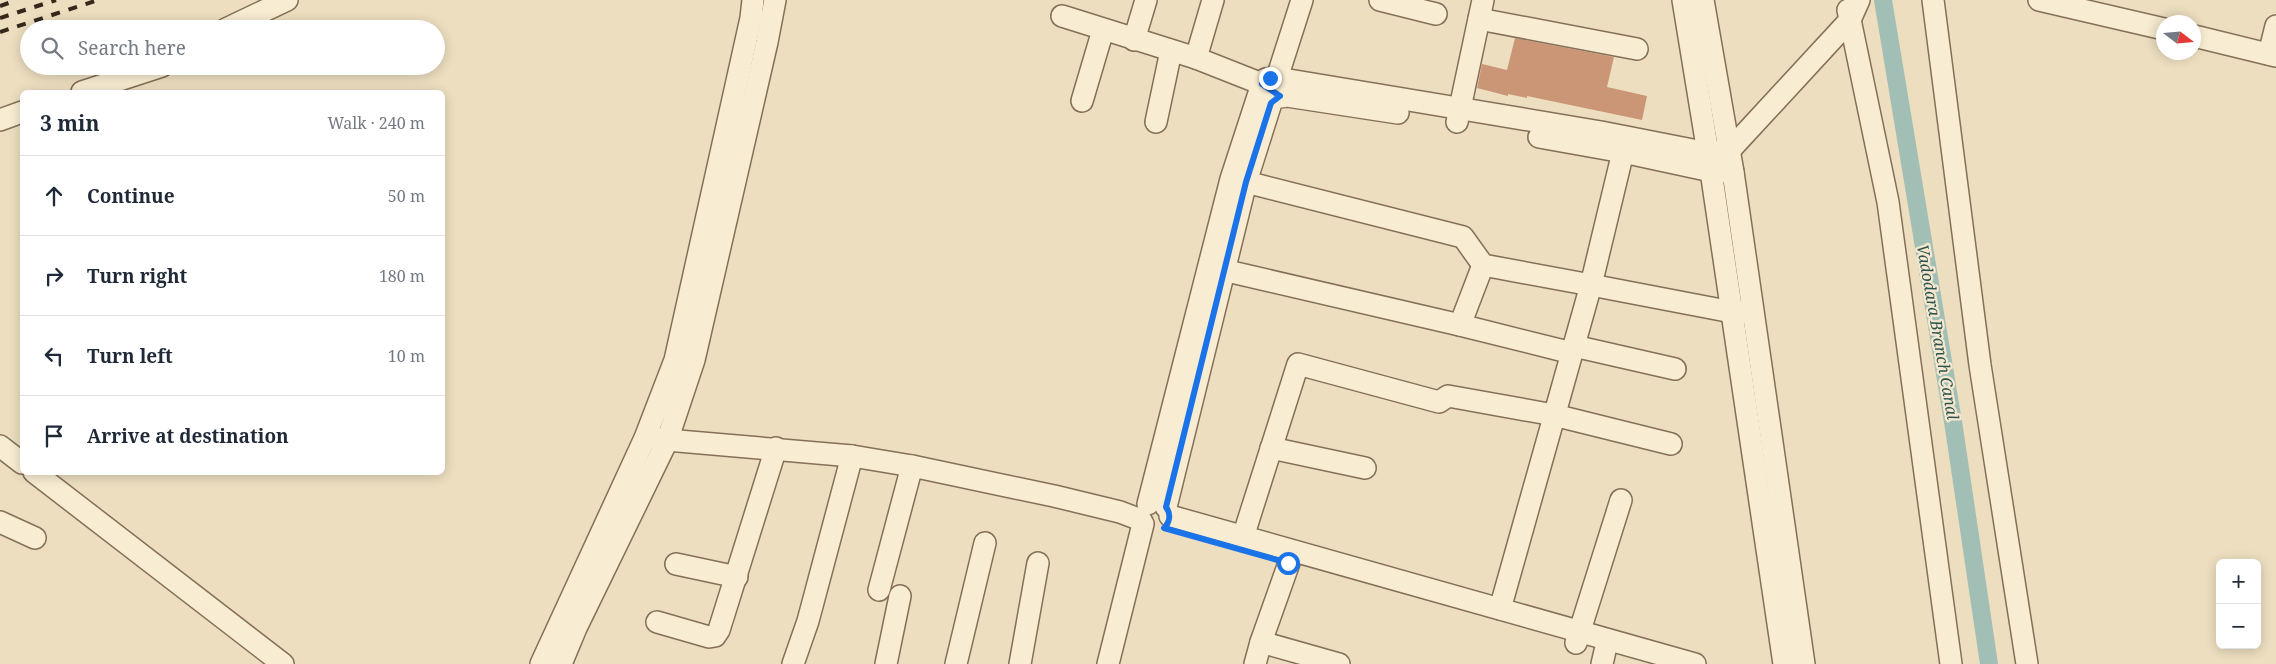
<!DOCTYPE html>
<html lang="en">
<head>
<meta charset="utf-8">
<style>
  :root { --surface:#fff; --page:#f6f6f7; --text:#1f2937; --muted:#747a83; --line:#e0e1e3 }
  body { margin:0; font-family:"Noto Serif",serif; background:var(--page); color:var(--text) }
  .controls { position:absolute; right:15px; bottom:15px; display:grid; overflow:hidden; border-radius:8px; box-shadow:0 2px 12px #0003 }
  .controls button { width:45px; height:45px; display:grid; place-items:center; padding:0; border:0; border-bottom:1px solid var(--line); background:var(--surface); color:var(--text); font:25px sans-serif }
  .compass { position:absolute; left:2156px; top:15px; width:45px; height:45px; border-radius:50%; background:var(--surface); box-shadow:0 2px 12px #0003; rotate:106deg }
  .stop { position:absolute; width:15px; height:15px; margin:-11px; border:4px solid #1a73e8; border-radius:50%; background:#fff }
  .stop.end { background:#1a73e8; border-color:#fff; box-shadow:0 1px 5px #0008 }
  .list { margin:0; padding:0; list-style:none }
  h2 { display:flex; justify-content:space-between; align-items:center; height:65px; margin:0; padding:0 20px; font-size:21px }
  h2 small { font-size:16px; font-weight:400; color:var(--muted) }
  .list li { display:grid; grid-template-columns:32px 1fr auto; gap:15px; align-items:center; box-sizing:border-box; height:80px; padding:0 20px; border-top:1px solid var(--line) }
  .list b { display:block; font-size:19px; white-space:nowrap }
  .list em { font-size:16px; font-style:normal; color:var(--muted) }
  .icon { flex:none; width:28px; height:28px; fill:none; stroke:currentColor; stroke-width:2; stroke-linecap:round; stroke-linejoin:round }
  .map { position:relative; flex:none; width:2276px; height:664px; overflow:hidden }
  .search { position:absolute; background:var(--surface); box-shadow:0 2px 12px #0003; left:20px; top:20px; width:425px; height:55px; display:flex; align-items:center; gap:12px; box-sizing:border-box; padding:0 18px; border-radius:28px; color:var(--muted); font-size:19px }
  .panel { position:absolute; background:var(--surface); box-shadow:0 2px 12px #0003; left:20px; top:90px; width:425px; height:385px; border-radius:8px }
  .map>svg:first-child { display:block }
</style>
</head>
<body>
<div class="map">
<svg width="2276" height="664" viewBox="0 0 2276 664">
  <rect width="100%" height="100%" fill="#eddebf"/>
  <g fill="none" stroke-linecap="round" stroke-linejoin="round">
    <!-- canal -->
    <path stroke="#a2bfb6" stroke-width="18" d="M 1883,0 L 1954,428 L 1989,664"/>
  </g>
  <!-- building -->
  <path fill="#cb9676" d="M 1515,38 L 1614,57 L 1607,87 L 1647,96 L 1642,120 L 1527,96 L 1527,98 L 1508,94 L 1508,96 L 1477,88 L 1482,64 L 1507,70 Z"/>
  <g fill="none" stroke-linecap="round" stroke-linejoin="round">
    <defs>
      <g id="minor">
        <path d="M 1213,0 L 1196,58 L 1262,84 L 1273,91"/>
        <path d="M 1380,0 L 1436,14"/>
        <path d="M 1683,0 L 1711,171 L 1784,664"/>
        <path d="M 1703,0 L 1733,172 L 1804,664"/>
        <path d="M 1933,0 L 1980,365 L 2027,664"/>
        <path d="M 2039,0 L 2164,29"/>
        <path d="M 1848,10 L 1888,202 L 1951,664"/>
        <path d="M 1062,16 L 1196,58"/>
        <path d="M 1479,19 L 1637,49"/>
        <path d="M 226,29 L 287,0"/>
        <path d="M 2194,36 L 2276,56"/>
        <path d="M 1134,40 L 1146,0"/>
        <path d="M 2269,54 L 2276,26"/>
        <path d="M 1277,78 L 1302,0"/>
        <path d="M 82,92 L 162,66"/>
        <path d="M 1082,101 L 1103,30"/>
        <path d="M 0,120 L 22,112"/>
        <path d="M 1156,122 L 1171,51"/>
        <path d="M 1457,122 L 1483,0"/>
        <path d="M 1539,137 L 1623,152 L 1711,171 L 1733,172"/>
        <path d="M 1623,152 L 1591,285 L 1732,312 L 1744,312"/>
        <path d="M 1246,182 L 1463,237 L 1483,265"/>
        <path d="M 1223,270 L 1460,325 L 1483,265 L 1591,285 L 1500,609"/>
        <path d="M 1460,325 L 1572,353"/>
        <path d="M 1574,346 L 1675,369"/>
        <path d="M 655,439 L 852,456 L 912,466 L 1054,496 L 1120,512 L 1141,520"/>
        <path d="M 0,446 L 22,463"/>
        <path d="M 1271,448 L 1365,468"/>
        <path d="M 34,472 L 283,664"/>
        <path d="M 1148,504 L 1231,179 L 1262,84 L 1266,79 L 1277,78 L 1601,132 L 1708,153 L 1729,151 L 1850,20 L 1859,0"/>
        <path d="M 1166,507 L 1246,182 L 1271,103 L 1274,98 L 1287,96 L 1398,113"/>
        <path d="M 1170,516 L 1695,664"/>
        <path d="M 0,522 L 35,538"/>
        <path d="M 1243,537 L 1298,364 L 1439,402 L 1448,396 L 1554,415 L 1671,444"/>
        <path d="M 676,564 L 737,577"/>
        <path d="M 879,590 L 912,466"/>
        <path d="M 657,622 L 709,637 L 715,636 L 719,630 L 776,448"/>
        <path d="M 1261,642 L 1339,664"/>
        <path d="M 1576,643 L 1621,500"/>
        <path d="M 541,664 L 645,438 L 675,360 L 751,18 L 753,0"/>
        <path d="M 561,664 L 576,628 L 667,441 L 694,360 L 767,42 L 775,0"/>
        <path d="M 793,664 L 808,621 L 852,456"/>
        <path d="M 886,664 L 900,596"/>
        <path d="M 956,664 L 985,543"/>
        <path d="M 1020,664 L 1038,563"/>
        <path d="M 1108,664 L 1143,524"/>
        <path d="M 1255,664 L 1261,642 L 1289,563"/>
        <path d="M 1602,664 L 1605,651"/>
      </g>
    </defs>
    <!-- minor casing -->
    <use href="#minor" stroke="#856f58" stroke-width="24"/>
    <!-- minor -->
    <use href="#minor" stroke="#f8ecd2" stroke-width="21"/>
    <!-- rail -->
    <g stroke="#35271c" stroke-width="4" stroke-dasharray="9 9" stroke-linecap="butt">
      <path d="M 0,6 L 17,0"/>
      <path d="M 0,18 L 56,0"/>
      <path d="M 0,32 L 98,0"/>
    </g>
  </g>
  <g fill="none" stroke-linecap="round" stroke-linejoin="round">
    <!-- route -->
    <path stroke="#1a73e8" stroke-width="6" d="M 1270,78 L 1262,84 L 1280,96 L 1271,103 L 1246,182 L 1166,507 C 1171,514 1170,522 1164,528 L 1288,563"/>
  </g>
  <g text-anchor="middle" stroke-width="4.5" stroke-linejoin="round" paint-order="stroke">
    <!-- water labels -->
    <g font-size="16" font-style="italic" fill="#2c5551" stroke="#f5e8cf">
      <text transform="translate(1938 332) rotate(80)" y="6">Vadodara Branch Canal</text>
    </g>
  </g>
</svg>
<div class="controls">
<button>+</button>
<button>−</button>
</div>
<svg class="compass" viewBox="-18 -18 36 36"><path d="M0-13l5 13h-10z" fill="#e53935"/><path d="M0 13l5-13h-10z" fill="#747a83"/></svg>
<div class="stop" style="left:1288px;top:563px"></div>
<div class="stop end" style="left:1270px;top:78px"></div>
<div class="search"><svg class="icon" aria-label="search" viewBox="0 0 24 24"><circle cx="10" cy="10" r="6"/><path d="M15 15l6 6"/></svg>Search here</div>
<section class="panel">
<h2>3 min<small>Walk · 240 m</small></h2>
<ul class="list">
<li><svg class="icon" aria-label="ahead" viewBox="0 0 24 24"><path d="M12 20V5M6 11l6-6 6 6"/></svg><div><b>Continue</b></div><em>50 m</em></li>
<li><svg class="icon" aria-label="right" viewBox="0 0 24 24"><path d="M7 20v-9h11M14 6l5 5-5 5"/></svg><div><b>Turn right</b></div><em>180 m</em></li>
<li><svg class="icon" aria-label="left" viewBox="0 0 24 24"><path d="M17 20v-9H6M10 6l-5 5 5 5"/></svg><div><b>Turn left</b></div><em>10 m</em></li>
<li><svg class="icon" aria-label="arrive" viewBox="0 0 24 24"><path d="M6 21V4h12l-3 4 3 4H6"/></svg><div><b>Arrive at destination</b></div></li>
</ul>
</section>
</div>
</body>
</html>
